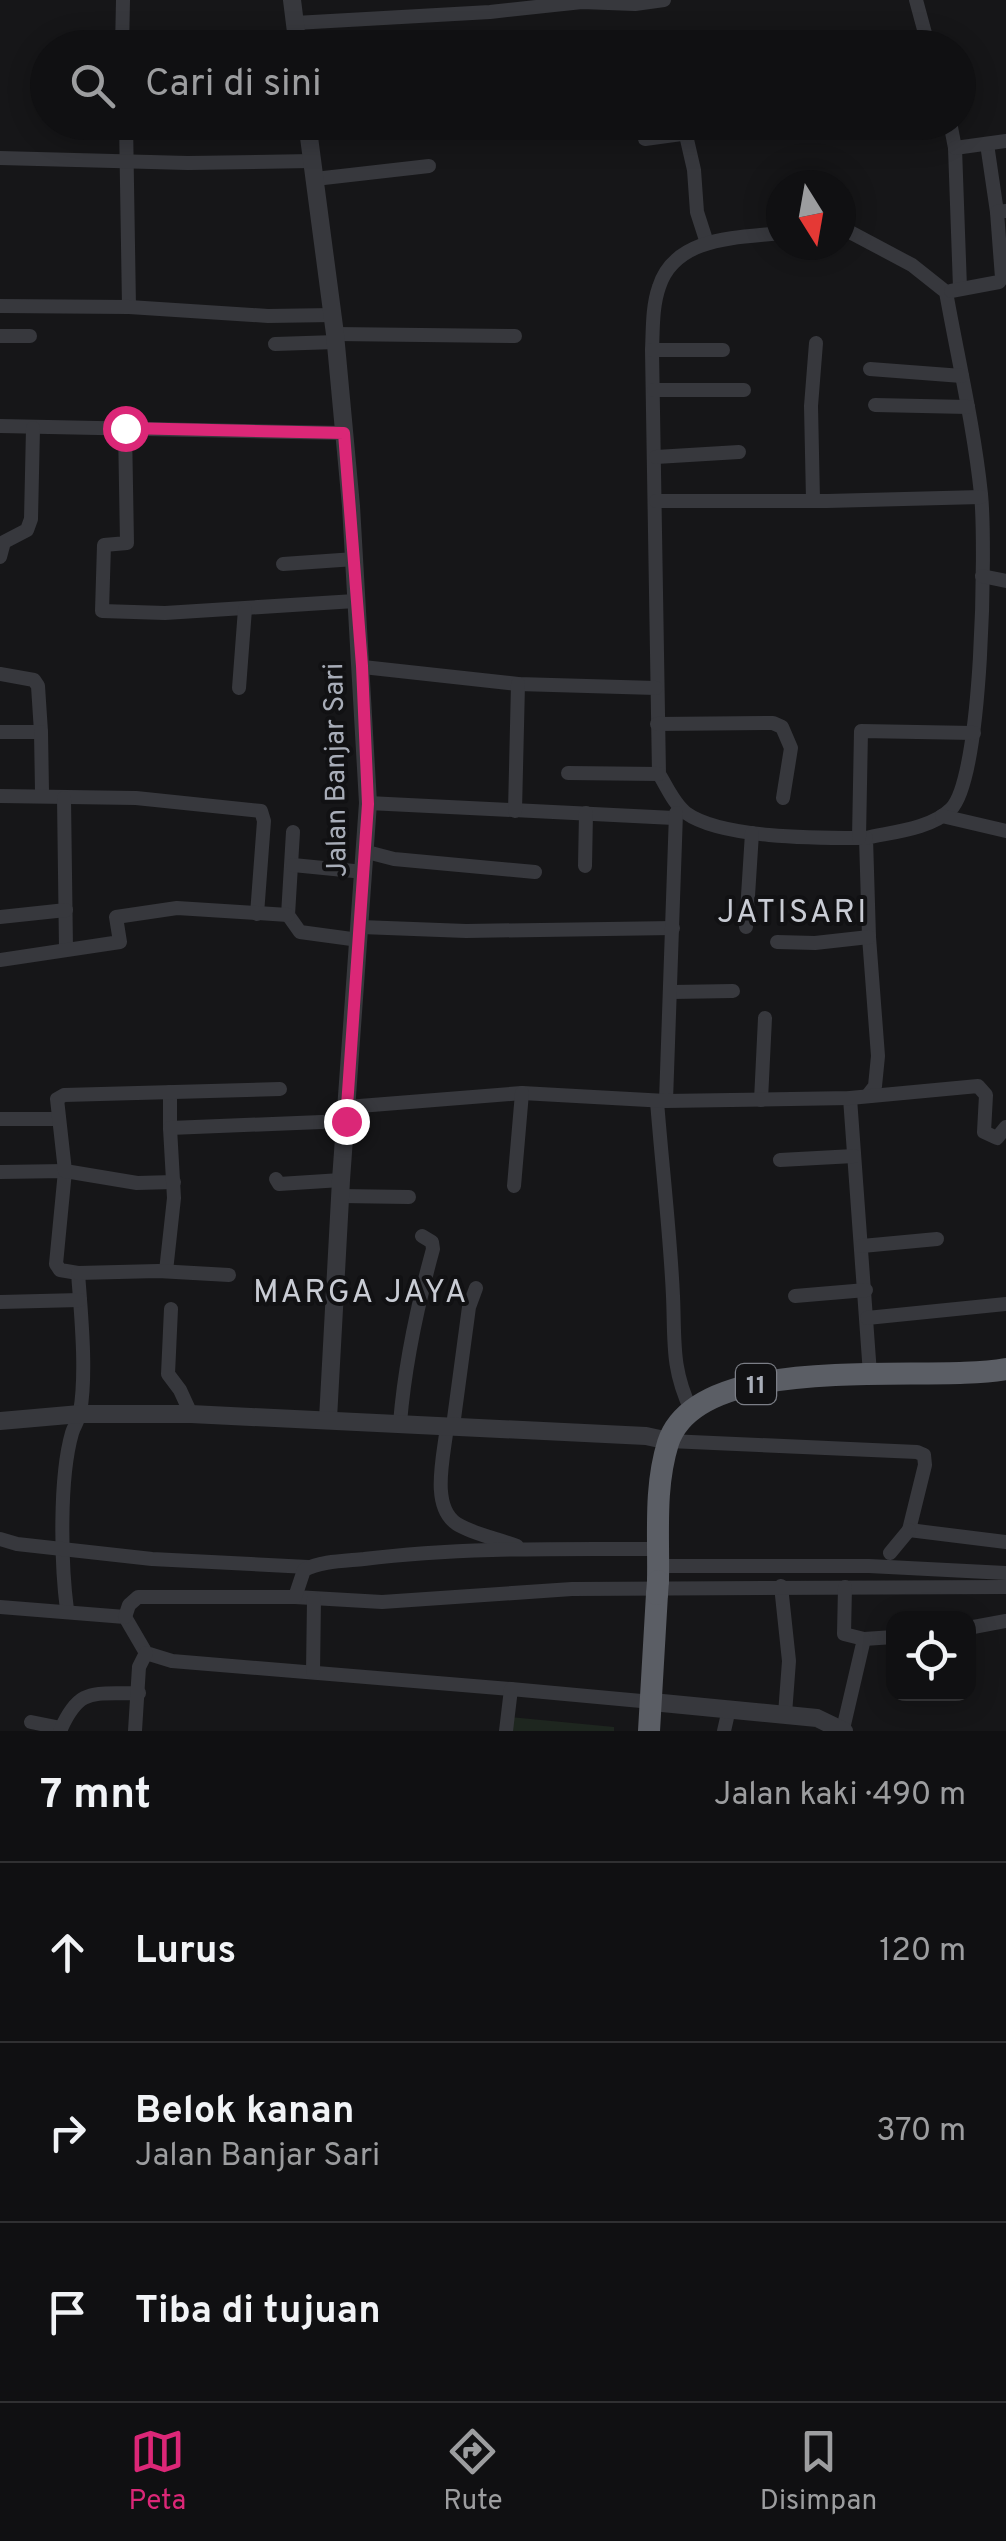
<!DOCTYPE html>
<html lang="id">
<head>
<meta charset="utf-8">
<style>
  :root { --surface:#101012; --page:#1e1e20; --text:#f1f3f6; --muted:#9c9d9f; --line:#303032; --accent:#db2777 }
  body { margin:0; font-family:Overpass,sans-serif; background:var(--page); color:var(--text) }
  .controls { position:absolute; right:30px; bottom:30px; display:grid; overflow:hidden; border-radius:20px; box-shadow:0 5px 25px #0003 }
  .controls button { width:90px; height:90px; display:grid; place-items:center; padding:0; border:0; border-bottom:2px solid var(--line); background:var(--surface); color:var(--text); font:50px sans-serif }
  .compass { position:absolute; left:766px; top:170px; width:90px; height:90px; border-radius:50%; background:var(--surface); box-shadow:0 5px 25px #0003; rotate:169deg }
  .stop { position:absolute; width:30px; height:30px; margin:-22px; border:8px solid #db2777; border-radius:50%; background:#fff }
  .stop.end { background:#db2777; border-color:#fff; box-shadow:0 2px 10px #0008 }
  .list { margin:0; padding:0; list-style:none }
  h2 { display:flex; justify-content:space-between; align-items:center; height:130px; margin:0; padding:0 40px; font-size:42px }
  h2 small { font-size:32px; font-weight:400; color:var(--muted) }
  .list li { display:grid; grid-template-columns:65px 1fr auto; gap:30px; align-items:center; box-sizing:border-box; height:180px; padding:0 40px; border-top:2px solid var(--line) }
  .list b { display:block; font-size:38px; white-space:nowrap }
  .list p { margin:0; font-size:32px; white-space:nowrap; color:var(--muted) }
  .list em { font-size:32px; font-style:normal; color:var(--muted) }
  .icon { flex:none; width:55px; height:55px; fill:none; stroke:currentColor; stroke-width:2; stroke-linecap:round; stroke-linejoin:round }
  .map { position:relative; flex:none; width:1006px; height:1731px; overflow:hidden }
  .search { position:absolute; background:var(--surface); box-shadow:0 5px 25px #0003; left:30px; right:30px; top:30px; height:110px; display:flex; align-items:center; gap:25px; box-sizing:border-box; padding:0 35px; border-radius:55px; color:var(--muted); font-size:38px }
  .sheet { height:670px; background:var(--surface) }
  nav { display:flex; justify-content:space-around; align-items:center; box-sizing:border-box; height:140px; border-top:2px solid var(--line); background:var(--surface); font-size:28px; color:var(--muted) }
  nav a { display:grid; justify-items:center; gap:5px }
  nav .on { color:var(--accent) }
  .map>svg:first-child { display:block }
</style>
</head>
<body>
<div class="map">
<svg width="1006" height="1731" viewBox="0 0 1006 1731">
  <rect width="100%" height="100%" fill="#161618"/>
  <!-- green -->
  <path fill="#1e261f" d="M 510,1717 L 614,1727 L 614,1731 L 508,1731 Z"/>
  <g fill="none" stroke-linecap="round" stroke-linejoin="round">
    <!-- minor -->
    <g stroke="#37383d" stroke-width="14">
      <path d="M 916,0 L 929,48"/>
      <path d="M 295,23 L 490,12 L 582,2 L 635,4 L 664,0"/>
      <path d="M 122,48 L 123,0"/>
      <path d="M 126,122 L 129,307"/>
      <path d="M 683,122 L 694,170 L 697,212 L 707,243"/>
      <path d="M 950,122 L 955,148 L 960,288"/>
      <path d="M 645,139 L 755,124"/>
      <path d="M 987,144 L 997,212"/>
      <path d="M 955,148 L 1006,141"/>
      <path d="M 0,158 L 188,163 L 312,161"/>
      <path d="M 315,179 L 429,166"/>
      <path d="M 841,231 L 848,231 L 912,265 L 946,292 C 958,359 974,427 981,494 C 986,545 983,777 951,809 C 931,829 892,832 866,838 L 869,937 L 878,1056 L 875,1086 L 868,1095"/>
      <path d="M 781,233 C 738,238 675,236 659,287 C 652,307 653,330 652,350 L 659,774 C 667,787 674,804 686,813 C 722,839 821,838 866,838"/>
      <path d="M 951,291 L 999,282 L 1002,278 L 997,212 L 1006,211"/>
      <path d="M 0,306 L 129,307 L 268,316 L 333,315"/>
      <path d="M 335,334 L 515,336"/>
      <path d="M 0,336 L 30,336"/>
      <path d="M 275,344 L 336,342"/>
      <path d="M 652,350 L 723,350"/>
      <path d="M 870,369 L 962,376"/>
      <path d="M 654,390 L 744,390"/>
      <path d="M 875,405 L 968,407"/>
      <path d="M 0,426 L 343,433"/>
      <path d="M 125,428 L 127,543 L 104,545 L 102,611 L 165,613 L 355,601"/>
      <path d="M 656,457 L 739,452"/>
      <path d="M 813,500 L 811,406 L 816,343"/>
      <path d="M 656,501 L 827,501 L 981,497"/>
      <path d="M 0,557 L 4,542 L 27,530 L 31,519 L 33,428"/>
      <path d="M 283,564 L 355,559"/>
      <path d="M 982,576 L 1006,581"/>
      <path d="M 363,667 L 518,684 L 656,688"/>
      <path d="M 0,674 L 34,680 L 38,686 L 41,732 L 0,732"/>
      <path d="M 239,688 L 245,609"/>
      <path d="M 657,724 L 773,723 L 782,727 L 791,748 L 783,798"/>
      <path d="M 41,732 L 42,791"/>
      <path d="M 568,773 L 659,774"/>
      <path d="M 0,796 L 136,798 L 261,811 L 264,821 L 257,914"/>
      <path d="M 64,798 L 66,949"/>
      <path d="M 368,803 L 674,818"/>
      <path d="M 515,811 L 518,684"/>
      <path d="M 942,816 L 1006,831"/>
      <path d="M 293,832 L 288,915 L 300,932 L 359,940"/>
      <path d="M 859,838 L 861,731 L 974,733"/>
      <path d="M 367,852 L 394,859 L 535,872"/>
      <path d="M 293,865 L 364,872"/>
      <path d="M 585,866 L 586,813"/>
      <path d="M 0,917 L 66,910"/>
      <path d="M 361,927 L 466,931 L 673,928"/>
      <path d="M 746,927 L 752,833"/>
      <path d="M 777,942 L 815,943 L 869,937"/>
      <path d="M 0,960 L 120,942 L 116,917 L 177,908 L 288,915"/>
      <path d="M 672,992 L 733,991"/>
      <path d="M 850,1098 L 870,1374"/>
      <path d="M 761,1100 L 765,1018"/>
      <path d="M 657,1101 C 662,1166 670,1231 673,1296 C 675,1341 671,1368 691,1410"/>
      <path d="M 666,1101 L 676,813"/>
      <path d="M 347,1107 L 522,1093 L 666,1101 L 850,1098 L 978,1086 L 986,1095 L 984,1132 L 997,1138 L 1006,1127"/>
      <path d="M 0,1119 L 59,1119"/>
      <path d="M 170,1128 L 170,1092"/>
      <path d="M 780,1160 L 854,1156"/>
      <path d="M 0,1172 L 65,1171 L 56,1264 L 60,1270 L 78,1273 C 81,1314 87,1373 80,1412 C 79,1420 74,1426 72,1433 C 59,1478 61,1564 67,1610"/>
      <path d="M 276,1179 L 279,1184 L 341,1180"/>
      <path d="M 174,1182 L 137,1183 L 65,1171 L 57,1099 L 64,1095 L 280,1089"/>
      <path d="M 514,1186 L 522,1093"/>
      <path d="M 341,1196 L 409,1197"/>
      <path d="M 862,1246 L 937,1239"/>
      <path d="M 166,1271 L 174,1198 L 170,1128 L 346,1121"/>
      <path d="M 78,1273 L 158,1271 L 229,1275"/>
      <path d="M 795,1296 L 866,1290"/>
      <path d="M 0,1302 L 80,1300"/>
      <path d="M 171,1309 L 168,1374 L 180,1390 L 191,1414"/>
      <path d="M 867,1318 L 1006,1304"/>
      <path d="M 400,1423 C 405,1362 417,1307 433,1249 L 432,1242 L 422,1236"/>
      <path d="M 447,1425 C 445,1452 429,1506 457,1524 C 473,1534 499,1539 517,1546"/>
      <path d="M 453,1426 L 469,1307 L 476,1288"/>
      <path d="M 669,1441 L 917,1452 L 924,1455 L 925,1465 L 909,1530 L 1006,1542"/>
      <path d="M 0,1539 L 17,1544 L 152,1559 L 308,1567"/>
      <path d="M 890,1553 L 909,1530"/>
      <path d="M 658,1566 L 869,1566 L 1006,1573"/>
      <path d="M 781,1586 L 789,1661 L 785,1714"/>
      <path d="M 295,1597 L 382,1602 L 572,1589 L 1006,1587"/>
      <path d="M 0,1607 L 125,1617 L 146,1653 L 172,1661 L 511,1689"/>
      <path d="M 125,1617 L 129,1605 L 138,1597 L 295,1597 L 304,1570 C 321,1561 344,1561 364,1559 C 461,1547 560,1549 658,1549"/>
      <path d="M 968,1628 L 1006,1621"/>
      <path d="M 864,1639 L 894,1637"/>
      <path d="M 313,1672 L 314,1599"/>
      <path d="M 31,1722 L 61,1728"/>
      <path d="M 843,1729 L 864,1639 L 844,1634 L 845,1587"/>
      <path d="M 60,1731 C 80,1685 94,1695 139,1693"/>
      <path d="M 135,1731 L 139,1667 L 146,1653"/>
      <path d="M 506,1731 L 511,1689 L 652,1702"/>
      <path d="M 724,1731 L 729,1709"/>
    </g>
    <!-- tertiary -->
    <g stroke="#37383d" stroke-width="18">
      <path d="M 292,0 L 298,48"/>
      <path d="M 307,122 L 335,334 L 351,506 L 368,803 L 341,1180 L 328,1419"/>
      <path d="M 0,1421 L 80,1414 L 191,1414 L 646,1436 L 669,1441"/>
      <path d="M 652,1702 L 817,1718 L 844,1731"/>
    </g>
    <!-- trunk -->
    <g stroke="#5b5e65" stroke-width="22">
      <path d="M 658,1581 C 659,1535 654,1488 668,1443 C 699,1348 926,1384 1006,1369"/>
      <path d="M 649,1731 L 657,1594"/>
    </g>
    <!-- trunk-bridge -->
    <path stroke="#5b5e65" stroke-width="22" d="M 657,1594 L 658,1581"/>
  </g>
  <g fill="none" stroke-linecap="round" stroke-linejoin="round">
    <!-- route -->
    <path stroke="#db2777" stroke-width="12" d="M 125,428 L 344,433 L 362,666 L 368,804 L 346,1121"/>
  </g>
  <g text-anchor="middle" stroke-width="8" stroke-linejoin="round" paint-order="stroke">
    <!-- shield labels -->
    <rect fill="#111113" stroke="#7b7e86" stroke-width="2.5" x="736" y="1364" width="40" height="40" rx="8"/>
    <g font-size="25" font-weight="bold" fill="#a8adb8">
      <text x="756" y="1393">11</text>
    </g>
    <!-- street labels -->
    <g font-size="28" fill="#a8adb8" stroke="#111113">
      <text transform="translate(334 770) rotate(-91)" y="10">Jalan Banjar Sari</text>
    </g>
    <!-- quarter labels -->
    <g font-size="32" letter-spacing="2.5" fill="#c9ccd4" stroke="#111113">
      <text x="793" y="922">JATISARI</text>
      <text x="361" y="1302">MARGA JAYA</text>
    </g>
  </g>
</svg>
<div class="controls">
<button><svg class="icon" aria-label="locate" viewBox="0 0 24 24"><circle cx="12" cy="12" r="6"/><path d="M12 2v4M12 18v4M2 12h4M18 12h4"/></svg></button>
</div>
<svg class="compass" viewBox="-18 -18 36 36"><path d="M0-13l5 13h-10z" fill="#e53935"/><path d="M0 13l5-13h-10z" fill="#9c9d9f"/></svg>
<div class="stop" style="left:125px;top:428px"></div>
<div class="stop end" style="left:346px;top:1121px"></div>
<div class="search"><svg class="icon" aria-label="search" viewBox="0 0 24 24"><circle cx="10" cy="10" r="6"/><path d="M15 15l6 6"/></svg>Cari di sini</div>
</div>
<section class="sheet">
<h2>7 mnt<small>Jalan kaki · 490 m</small></h2>
<ul class="list">
<li><svg class="icon" aria-label="ahead" viewBox="0 0 24 24"><path d="M12 20V5M6 11l6-6 6 6"/></svg><div><b>Lurus</b></div><em>120 m</em></li>
<li><svg class="icon" aria-label="right" viewBox="0 0 24 24"><path d="M7 20v-9h11M14 6l5 5-5 5"/></svg><div><b>Belok kanan</b><p>Jalan Banjar Sari</p></div><em>370 m</em></li>
<li><svg class="icon" aria-label="arrive" viewBox="0 0 24 24"><path d="M6 21V4h12l-3 4 3 4H6"/></svg><div><b>Tiba di tujuan</b></div></li>
</ul>
</section>
<nav>
<a class="on"><svg class="icon" aria-label="map" viewBox="0 0 24 24"><path d="M3 6l6-2 6 2 6-2v14l-6 2-6-2-6 2zM9 4v14M15 6v14"/></svg>Peta</a>
<a><svg class="icon" aria-label="directions" viewBox="0 0 24 24"><path d="M12 3l9 9-9 9-9-9zM9 14v-3h6M13 9l2 2-2 2"/></svg>Rute</a>
<a><svg class="icon" aria-label="saved" viewBox="0 0 24 24"><path d="M7 4h10v16l-5-4-5 4z"/></svg>Disimpan</a>
</nav>
</body>
</html>
